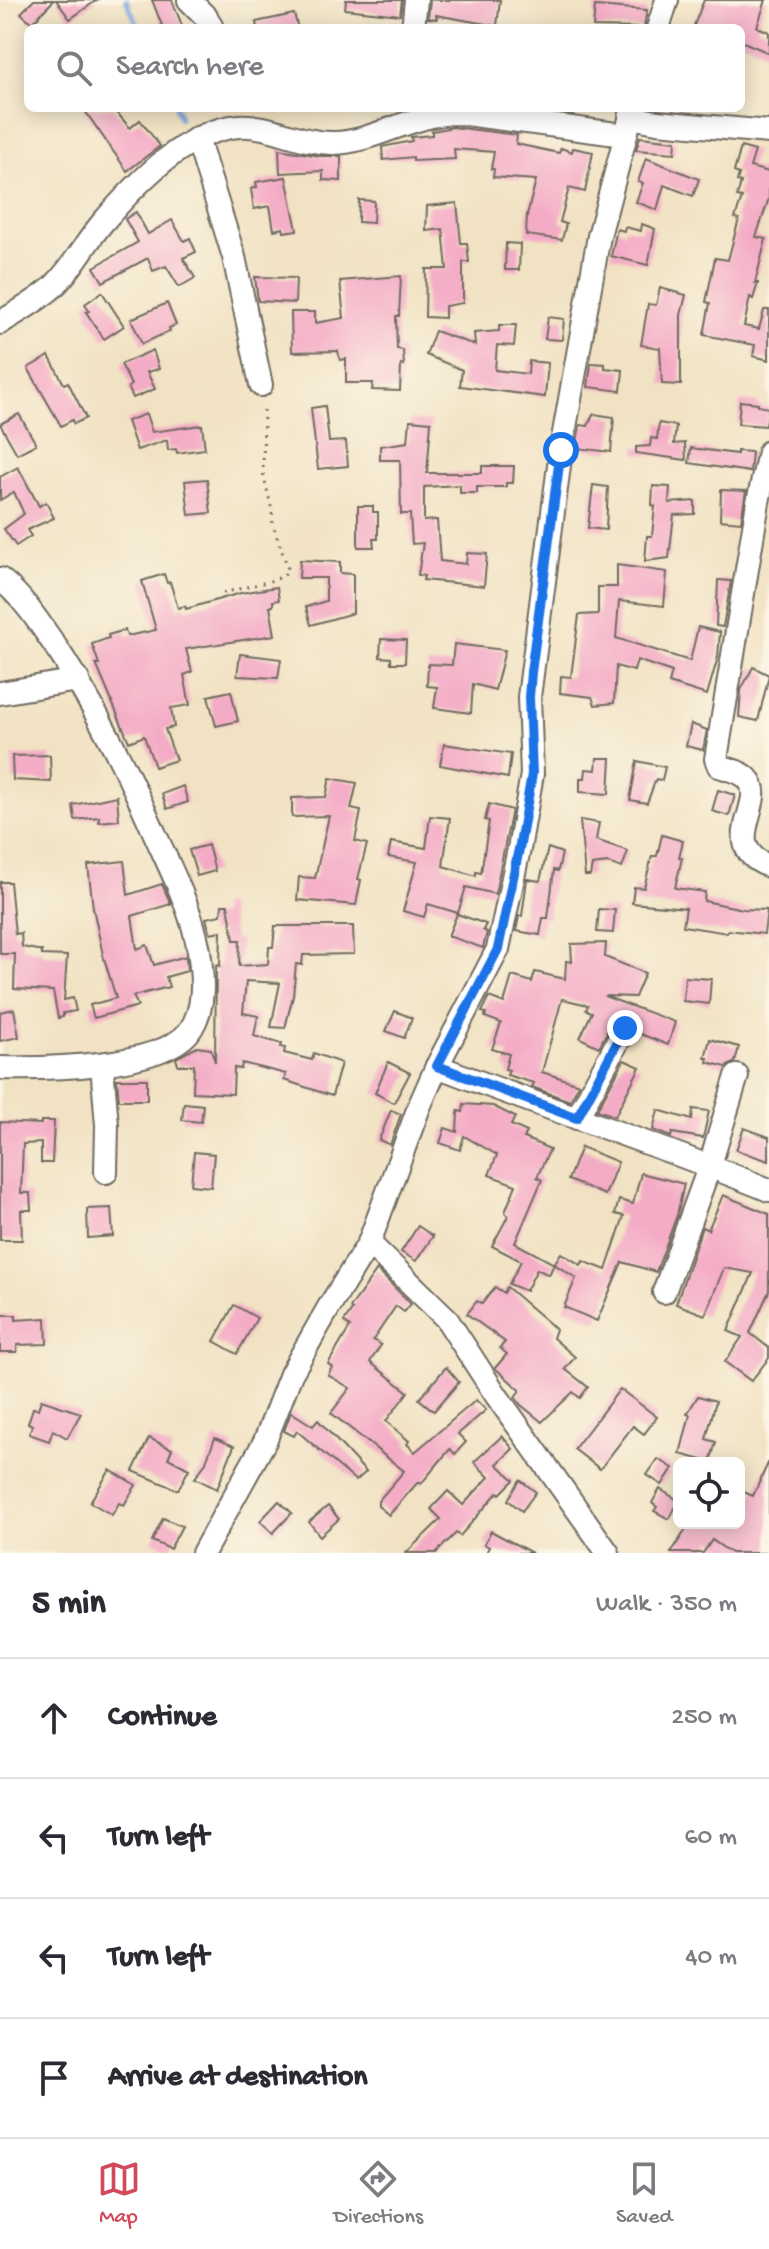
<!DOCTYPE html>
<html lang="en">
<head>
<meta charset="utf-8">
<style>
  :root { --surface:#fff; --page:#f7f7f7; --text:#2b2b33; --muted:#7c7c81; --line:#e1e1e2; --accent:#d1495b }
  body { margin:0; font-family:"Gochi Hand",sans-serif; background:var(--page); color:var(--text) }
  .controls { position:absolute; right:24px; bottom:24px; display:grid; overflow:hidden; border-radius:12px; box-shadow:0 4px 20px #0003 }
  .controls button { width:72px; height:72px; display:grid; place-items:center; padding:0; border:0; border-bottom:2px solid var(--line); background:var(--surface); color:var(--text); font:40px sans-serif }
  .stop { position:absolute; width:24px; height:24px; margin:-18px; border:6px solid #1a73e8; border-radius:50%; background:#fff }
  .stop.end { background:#1a73e8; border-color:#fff; box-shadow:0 2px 8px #0008 }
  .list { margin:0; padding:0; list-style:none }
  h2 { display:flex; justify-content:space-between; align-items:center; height:104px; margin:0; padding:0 32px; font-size:34px }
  h2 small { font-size:26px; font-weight:400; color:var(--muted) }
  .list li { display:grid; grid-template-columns:52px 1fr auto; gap:24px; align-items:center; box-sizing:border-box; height:120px; padding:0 32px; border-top:2px solid var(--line) }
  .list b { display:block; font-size:30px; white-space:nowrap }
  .list em { font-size:26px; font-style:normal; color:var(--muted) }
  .icon { flex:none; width:44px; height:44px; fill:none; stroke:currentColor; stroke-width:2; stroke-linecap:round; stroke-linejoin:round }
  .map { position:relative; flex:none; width:769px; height:1553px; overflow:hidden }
  .search { position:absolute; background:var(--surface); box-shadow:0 4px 20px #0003; left:24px; right:24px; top:24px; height:88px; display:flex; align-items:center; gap:20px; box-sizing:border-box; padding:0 28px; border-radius:12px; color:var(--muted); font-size:30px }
  .sheet { height:584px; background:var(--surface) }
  nav { display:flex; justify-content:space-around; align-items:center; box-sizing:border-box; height:112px; border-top:2px solid var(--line); background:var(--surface); font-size:22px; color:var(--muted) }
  nav a { display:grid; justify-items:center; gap:4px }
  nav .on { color:var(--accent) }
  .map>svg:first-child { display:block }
</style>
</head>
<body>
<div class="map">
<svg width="769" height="1553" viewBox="0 0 769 1553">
  <rect width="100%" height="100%" fill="#fcf5e5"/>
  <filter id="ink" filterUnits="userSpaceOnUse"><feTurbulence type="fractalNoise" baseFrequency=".0125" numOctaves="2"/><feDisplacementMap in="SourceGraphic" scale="16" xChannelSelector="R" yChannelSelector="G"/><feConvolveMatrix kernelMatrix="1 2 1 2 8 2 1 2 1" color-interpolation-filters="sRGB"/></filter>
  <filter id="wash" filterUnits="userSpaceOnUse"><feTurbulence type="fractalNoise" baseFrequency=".006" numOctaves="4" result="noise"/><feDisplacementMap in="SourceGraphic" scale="32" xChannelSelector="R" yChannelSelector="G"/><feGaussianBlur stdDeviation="1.8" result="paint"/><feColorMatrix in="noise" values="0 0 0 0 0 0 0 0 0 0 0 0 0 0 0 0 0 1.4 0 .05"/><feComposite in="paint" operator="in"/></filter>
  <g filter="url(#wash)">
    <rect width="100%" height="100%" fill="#f1e2c3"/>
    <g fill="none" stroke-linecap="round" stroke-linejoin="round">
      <!-- stream -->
      <g stroke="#76a4df" stroke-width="5">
        <path d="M 126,0 L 139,28"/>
        <path d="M 176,108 L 180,118"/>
      </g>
    </g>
    <g id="blocks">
      <!-- building -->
      <g fill="#f4acc6">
        <path d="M 34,0 L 54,0 L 32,23 L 21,13 Z"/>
        <path d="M 56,0 L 97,0 L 70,19 Z"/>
        <path d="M 152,0 L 172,0 L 183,28 L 163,28 Z"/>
        <path d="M 346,0 L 402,0 L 400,15 L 345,9 Z"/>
        <path d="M 430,0 L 500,0 L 497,26 L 436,15 L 437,19 L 428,18 Z"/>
        <path d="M 704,0 L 766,0 L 757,27 L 769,32 L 769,53 L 741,41 L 741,28 L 693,28 Z"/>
        <path d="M 595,6 L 647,10 L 644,28 L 593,27 Z"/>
        <path d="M 294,14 L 298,28 L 257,28 L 256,22 Z"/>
        <path d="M 83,108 L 113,108 L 130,128 L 140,120 L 160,146 L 127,171 Z"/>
        <path d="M 453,127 L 517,135 L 516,144 L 559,153 L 561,148 L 572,152 L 573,148 L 593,152 L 585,192 L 569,188 L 560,222 L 566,224 L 562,240 L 526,235 L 527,215 L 536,180 L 493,177 L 494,169 L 491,169 L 494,152 L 454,149 L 455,159 L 413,161 L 413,157 L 383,160 L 382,147 L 412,141 L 411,137 L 432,135 L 432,131 Z"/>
        <path d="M 640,137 L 676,141 L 675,153 L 636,150 Z"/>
        <path d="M 741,147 L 755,151 L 750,167 L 769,172 L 769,198 L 756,237 L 766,239 L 755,283 L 758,283 L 753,299 L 750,297 L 744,326 L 759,329 L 764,310 L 769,310 L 769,360 L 753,356 L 755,345 L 704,335 L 710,303 L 706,302 L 715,258 L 728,260 L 739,219 L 735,218 L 742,198 L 737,197 L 741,182 L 737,181 L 739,174 L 734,172 Z"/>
        <path d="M 279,149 L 320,156 L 341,156 L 341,181 L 323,180 L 323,171 L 280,173 Z"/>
        <path d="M 646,158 L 699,179 L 693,196 L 664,185 L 657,210 L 636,202 L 643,183 L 638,182 Z"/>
        <path d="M 286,177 L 297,230 L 284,232 L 283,228 L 274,230 L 270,206 L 254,209 L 251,189 L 257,187 L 256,182 Z"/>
        <path d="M 359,200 L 374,201 L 373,223 L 358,222 Z"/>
        <path d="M 457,203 L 461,243 L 467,243 L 469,262 L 463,262 L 463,303 L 445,306 L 445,318 L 425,317 L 426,269 L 447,269 L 443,229 L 426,231 L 427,206 Z"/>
        <path d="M 136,212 L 148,234 L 172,220 L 184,241 L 190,238 L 196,252 L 183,258 L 195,278 L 179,287 L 166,266 L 153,271 L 148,258 L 103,282 L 94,267 L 138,242 L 125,219 Z"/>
        <path d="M 642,224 L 655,229 L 648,265 L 611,256 L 617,229 L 624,231 L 625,227 L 641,231 Z"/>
        <path d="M 506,243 L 520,244 L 519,270 L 505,270 Z"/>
        <path d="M 401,276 L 399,316 L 396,316 L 397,349 L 403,350 L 404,365 L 401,364 L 400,391 L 372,390 L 373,383 L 346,383 L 346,359 L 340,360 L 338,351 L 292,352 L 291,312 L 315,312 L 315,323 L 344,318 L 340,281 Z"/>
        <path d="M 255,277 L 296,278 L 295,303 L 258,301 Z"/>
        <path d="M 660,288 L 686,295 L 681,315 L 681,385 L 662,384 L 660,348 L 641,345 L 648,304 L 656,305 Z"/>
        <path d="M 102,292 L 124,326 L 104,339 L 86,312 L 89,311 L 85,304 Z"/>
        <path d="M 167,303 L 176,325 L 169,328 L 170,331 L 142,344 L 131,319 Z"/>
        <path d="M 548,317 L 564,319 L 562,340 L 545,339 Z"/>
        <path d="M 499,325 L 516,325 L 514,346 L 497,345 L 495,370 L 528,374 L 529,361 L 548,363 L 545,397 L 460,386 L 462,370 L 426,355 L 435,331 L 475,345 L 474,333 L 499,331 Z"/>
        <path d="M 153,350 L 159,369 L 147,372 L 155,389 L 133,398 L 128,387 L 131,385 L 121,364 Z"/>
        <path d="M 49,356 L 64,384 L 68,382 L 86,418 L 74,424 L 72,420 L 61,426 L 28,368 Z"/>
        <path d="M 591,363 L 605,364 L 605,368 L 623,370 L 621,391 L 588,387 Z"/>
        <path d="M 740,401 L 758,403 L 758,406 L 769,408 L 766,426 L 738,424 Z"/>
        <path d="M 325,406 L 329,442 L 346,441 L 348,466 L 318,469 L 311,408 Z"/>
        <path d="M 19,414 L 36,444 L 17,454 L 0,424 Z"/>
        <path d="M 146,414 L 152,432 L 202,425 L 205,449 L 177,453 L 176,449 L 168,450 L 167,440 L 137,450 L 127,421 Z"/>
        <path d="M 593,414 L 614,417 L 611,452 L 576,448 L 580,425 L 588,426 Z"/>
        <path d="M 410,420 L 431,422 L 427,473 L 482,473 L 482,466 L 514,466 L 513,483 L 506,483 L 506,487 L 477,487 L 477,493 L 460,493 L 460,485 L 424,487 L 424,521 L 437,520 L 440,561 L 466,564 L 467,553 L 487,554 L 484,586 L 423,580 L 424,576 L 418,575 L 423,543 L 412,544 L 410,514 L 401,514 L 400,460 L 380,460 L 380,446 L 408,442 Z"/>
        <path d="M 659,423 L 676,426 L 674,444 L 685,443 L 686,460 L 636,453 L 636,447 L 650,446 L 651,438 L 657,439 Z"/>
        <path d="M 691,448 L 737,454 L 737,451 L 752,452 L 750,472 L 689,463 Z"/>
        <path d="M 18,467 L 39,506 L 46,502 L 54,518 L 27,530 L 31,536 L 16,546 L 4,529 L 24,514 L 14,492 L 0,500 L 0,477 Z"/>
        <path d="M 207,479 L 211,513 L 189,515 L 185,481 Z"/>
        <path d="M 593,485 L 608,487 L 606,530 L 588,528 Z"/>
        <path d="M 653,486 L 670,487 L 669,503 L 695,501 L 695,514 L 674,515 L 669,558 L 645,561 L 647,536 L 652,536 L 655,506 L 652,505 Z"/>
        <path d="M 721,490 L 746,491 L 741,522 L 720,520 Z"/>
        <path d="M 358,506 L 373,506 L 373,512 L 378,512 L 378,539 L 373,539 L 374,547 L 358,547 Z"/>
        <path d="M 300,560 L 340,562 L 340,573 L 353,574 L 353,613 L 311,625 L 306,607 L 326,601 L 326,578 L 299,578 Z"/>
        <path d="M 617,565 L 667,572 L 664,606 L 619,601 L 616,638 L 690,661 L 698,627 L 720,632 L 718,657 L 707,695 L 669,683 L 672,672 L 637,660 L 634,671 L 616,666 L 614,703 L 595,705 L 592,697 L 560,693 L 561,676 L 571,677 L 579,615 L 598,614 L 598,587 L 617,587 Z"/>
        <path d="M 164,574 L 167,583 L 170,582 L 178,608 L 185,606 L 186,609 L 241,593 L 277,587 L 279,600 L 273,601 L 273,606 L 270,607 L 275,635 L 186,649 L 192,672 L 184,675 L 190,705 L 171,708 L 174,727 L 165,729 L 176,760 L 155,767 L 144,736 L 129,742 L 96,664 L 99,664 L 92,644 L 109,638 L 108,635 L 125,630 L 127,636 L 156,630 L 142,581 Z"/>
        <path d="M 718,580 L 731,581 L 723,627 L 716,626 Z"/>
        <path d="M 381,639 L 406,640 L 405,663 L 391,663 L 391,658 L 380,657 Z"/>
        <path d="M 454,644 L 505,650 L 495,690 L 473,684 L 471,713 L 434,708 L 437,687 L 427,686 L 428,664 L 452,665 Z"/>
        <path d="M 240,654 L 281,659 L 278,678 L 237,676 Z"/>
        <path d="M 753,667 L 769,675 L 758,721 L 739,717 L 741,690 Z"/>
        <path d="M 231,691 L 238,721 L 216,726 L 208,696 Z"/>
        <path d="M 691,724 L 707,730 L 703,750 L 686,746 Z"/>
        <path d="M 444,744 L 511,754 L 508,778 L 440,765 Z"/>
        <path d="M 50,755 L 51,782 L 13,780 L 12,756 Z"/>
        <path d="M 597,758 L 611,758 L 609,794 L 580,792 L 580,778 L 585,778 L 586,769 L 596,770 Z"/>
        <path d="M 637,761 L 665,767 L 662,780 L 656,779 L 647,803 L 630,800 Z"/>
        <path d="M 330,778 L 357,783 L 351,809 L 361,811 L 355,841 L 367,844 L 358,879 L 361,880 L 356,905 L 297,900 L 299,877 L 315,878 L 329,816 L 292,817 L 292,798 L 326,797 Z"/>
        <path d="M 183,786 L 188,802 L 167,809 L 162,794 Z"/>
        <path d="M 718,790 L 735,795 L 729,816 L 712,811 Z"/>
        <path d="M 117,796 L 119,820 L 99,822 L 99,817 L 75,820 L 73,805 Z"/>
        <path d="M 489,804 L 512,810 L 495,894 L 466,887 L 458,913 L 428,904 L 424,917 L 403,911 L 417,862 L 388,857 L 391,842 L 426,848 L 430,816 L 450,818 L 443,866 L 476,876 L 476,872 L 481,873 L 489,821 L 485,820 Z"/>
        <path d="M 580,820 L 599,823 L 596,840 L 628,851 L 622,868 L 608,863 L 592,865 L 590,876 L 585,876 Z"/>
        <path d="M 662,835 L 683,841 L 679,857 L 682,858 L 675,888 L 705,892 L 704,901 L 743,909 L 767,910 L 764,934 L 728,930 L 727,933 L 683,926 L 686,908 L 632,903 L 634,887 L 644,888 L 652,856 L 657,856 Z"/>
        <path d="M 208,845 L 215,871 L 197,876 L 189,850 Z"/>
        <path d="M 548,848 L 562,853 L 558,871 L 554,870 L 548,918 L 543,918 L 540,935 L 516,931 L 519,916 L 522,916 L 527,879 L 540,881 Z"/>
        <path d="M 124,861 L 128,895 L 162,884 L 171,904 L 132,916 L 137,949 L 147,945 L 154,965 L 186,956 L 187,971 L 166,977 L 169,987 L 133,996 L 138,1006 L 94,1018 L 90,1005 L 116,998 L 103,955 L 93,908 L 88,865 Z"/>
        <path d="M 0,882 L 10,882 L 15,934 L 21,933 L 22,947 L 42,951 L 42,955 L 67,956 L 64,1000 L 73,998 L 76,1011 L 63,1013 L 63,1017 L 58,1018 L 53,991 L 14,989 L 15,954 L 0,954 Z"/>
        <path d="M 222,905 L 228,905 L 234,940 L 240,940 L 239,966 L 268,964 L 269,947 L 273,947 L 275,926 L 353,926 L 354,954 L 303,955 L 302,965 L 296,964 L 293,996 L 285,1028 L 271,1027 L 280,983 L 246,981 L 243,1013 L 258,1016 L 254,1036 L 282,1044 L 281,1047 L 285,1048 L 284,1053 L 312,1060 L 314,1053 L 341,1063 L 332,1096 L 284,1080 L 286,1074 L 242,1063 L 241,1069 L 234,1068 L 233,1094 L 193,1092 L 194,1065 L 178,1065 L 176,1058 L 197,1047 L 211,1049 L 215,1062 L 216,965 L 220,966 L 221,931 L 210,933 L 206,918 L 221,915 Z"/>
        <path d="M 599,909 L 615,910 L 613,933 L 597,932 Z"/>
        <path d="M 457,914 L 486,924 L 483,930 L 487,932 L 483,948 L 448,936 Z"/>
        <path d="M 606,943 L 605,957 L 645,973 L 635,997 L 604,996 L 675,1022 L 668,1045 L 638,1033 L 636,1020 L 625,1014 L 613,1021 L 599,1047 L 580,1038 L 592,1012 L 586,1010 L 588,1005 L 562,999 L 542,1072 L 579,1084 L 570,1101 L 532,1087 L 534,1083 L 507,1075 L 509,1070 L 505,1069 L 509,1054 L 492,1049 L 501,1023 L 485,1017 L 486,1013 L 482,1012 L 489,997 L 504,1003 L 512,976 L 532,982 L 535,972 L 565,979 L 566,961 L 572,962 L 571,944 Z"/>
        <path d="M 685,977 L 711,979 L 709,1004 L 683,1001 Z"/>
        <path d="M 14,1009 L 19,1037 L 0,1041 L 0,1012 Z"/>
        <path d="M 395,1011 L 412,1018 L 404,1038 L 386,1031 Z"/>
        <path d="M 710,1039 L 739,1047 L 735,1062 L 726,1067 L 707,1062 L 708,1058 L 705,1058 Z"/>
        <path d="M 624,1060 L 640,1067 L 615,1116 L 597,1110 Z"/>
        <path d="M 388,1062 L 410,1073 L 394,1103 L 375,1093 Z"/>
        <path d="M 117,1079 L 147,1079 L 147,1100 L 119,1100 Z"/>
        <path d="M 184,1103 L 203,1105 L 201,1122 L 182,1120 Z"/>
        <path d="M 464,1104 L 493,1106 L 515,1117 L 511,1125 L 527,1132 L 524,1138 L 550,1149 L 537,1177 L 542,1180 L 515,1243 L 554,1264 L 561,1253 L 581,1265 L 583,1261 L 606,1270 L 624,1216 L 615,1214 L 619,1200 L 633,1204 L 641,1173 L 684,1184 L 677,1215 L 656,1272 L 622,1262 L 597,1321 L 564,1307 L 576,1278 L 554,1264 L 549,1275 L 537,1269 L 526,1291 L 509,1284 L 521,1261 L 492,1246 L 508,1216 L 505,1212 L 516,1185 L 489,1175 L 497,1155 L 464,1136 L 460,1150 L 440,1143 L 445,1128 L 457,1132 L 458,1111 L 463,1112 Z"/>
        <path d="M 693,1109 L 709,1111 L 703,1138 L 672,1133 L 671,1137 L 653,1130 L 658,1110 L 692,1120 Z"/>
        <path d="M 391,1110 L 401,1114 L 390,1145 L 379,1140 Z"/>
        <path d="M 41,1121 L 54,1121 L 52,1163 L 41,1163 L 41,1143 L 23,1144 L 21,1193 L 30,1193 L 31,1210 L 21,1210 L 22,1240 L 0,1240 L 0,1122 L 41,1124 Z"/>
        <path d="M 744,1128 L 769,1137 L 769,1161 L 736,1150 Z"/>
        <path d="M 581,1147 L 618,1162 L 605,1195 L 568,1180 Z"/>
        <path d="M 194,1152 L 214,1154 L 211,1187 L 191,1185 Z"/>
        <path d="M 723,1195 L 769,1214 L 769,1291 L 750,1333 L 769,1348 L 769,1358 L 751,1381 L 725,1362 L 742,1337 L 728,1331 L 753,1273 L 724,1268 L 705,1315 L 676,1304 L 702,1227 L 708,1230 Z"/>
        <path d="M 111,1208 L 113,1236 L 88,1238 L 87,1209 Z"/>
        <path d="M 418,1226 L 433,1236 L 416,1261 L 401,1252 Z"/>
        <path d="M 377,1270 L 411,1304 L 404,1312 L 396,1306 L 373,1340 L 381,1345 L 370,1362 L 408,1392 L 386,1421 L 409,1441 L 407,1444 L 415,1452 L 476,1400 L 486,1410 L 458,1434 L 466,1442 L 455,1454 L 450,1449 L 421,1484 L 418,1482 L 389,1515 L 378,1506 L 378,1501 L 404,1471 L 331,1413 L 350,1388 L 328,1375 L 332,1367 L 328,1364 L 350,1327 L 344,1322 L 352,1310 L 350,1308 Z"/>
        <path d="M 495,1287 L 504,1293 L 507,1287 L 556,1329 L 553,1338 L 575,1357 L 565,1369 L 588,1387 L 580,1398 L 573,1392 L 542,1422 L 521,1405 L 515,1397 L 520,1390 L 495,1368 L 507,1354 L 500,1348 L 505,1342 L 467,1314 L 477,1301 L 482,1304 Z"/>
        <path d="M 234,1305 L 257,1318 L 237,1354 L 214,1341 Z"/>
        <path d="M 0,1315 L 16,1315 L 16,1320 L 46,1318 L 47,1344 L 17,1345 L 17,1352 L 0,1352 Z"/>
        <path d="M 446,1367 L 459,1382 L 434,1411 L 419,1399 Z"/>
        <path d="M 620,1389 L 657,1417 L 644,1434 L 633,1426 L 600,1469 L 574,1449 Z"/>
        <path d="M 698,1396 L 716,1401 L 706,1439 L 716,1442 L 710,1462 L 680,1454 L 690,1415 L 687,1414 Z"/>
        <path d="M 41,1400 L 81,1413 L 67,1438 L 53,1430 L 49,1441 L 29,1434 L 32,1425 L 28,1423 L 33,1408 L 38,1409 Z"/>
        <path d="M 291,1412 L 313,1426 L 318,1420 L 366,1472 L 356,1481 L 297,1431 L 294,1436 L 284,1431 Z"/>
        <path d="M 502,1436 L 513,1449 L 497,1464 L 514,1480 L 500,1494 L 498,1492 L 460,1536 L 456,1533 L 436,1553 L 406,1553 L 441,1519 L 431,1509 L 448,1491 L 463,1505 L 489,1477 L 474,1462 Z"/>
        <path d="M 149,1438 L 172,1449 L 168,1458 L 189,1469 L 178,1490 L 133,1471 Z"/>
        <path d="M 215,1438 L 234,1446 L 217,1489 L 195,1478 L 205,1464 Z"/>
        <path d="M 658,1459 L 673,1468 L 662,1485 L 647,1475 Z"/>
        <path d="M 769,1461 L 769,1553 L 731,1553 L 712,1540 L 703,1553 L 671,1553 L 690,1523 L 739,1523 L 739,1490 L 753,1496 Z"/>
        <path d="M 110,1470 L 136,1485 L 124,1505 L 119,1503 L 112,1515 L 90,1502 Z"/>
        <path d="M 520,1480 L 536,1492 L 522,1511 L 508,1500 Z"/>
        <path d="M 660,1489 L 679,1501 L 669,1519 L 654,1511 L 657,1507 L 652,1503 Z"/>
        <path d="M 279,1501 L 292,1513 L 273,1533 L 260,1521 Z"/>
        <path d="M 328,1506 L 339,1519 L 320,1536 L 309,1522 Z"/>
        <path d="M 163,1518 L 182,1526 L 170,1549 L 152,1541 Z"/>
        <path d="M 491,1531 L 532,1553 L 486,1553 L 489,1547 L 484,1544 Z"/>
      </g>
    </g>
  </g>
  <g filter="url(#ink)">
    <use href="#blocks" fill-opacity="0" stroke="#706b60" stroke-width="2"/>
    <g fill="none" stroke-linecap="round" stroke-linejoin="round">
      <defs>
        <g id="minor">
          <path d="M 189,0 L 207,18 L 212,28"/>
          <path d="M 413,28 L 416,0"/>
          <path d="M 658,28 L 667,0"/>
          <path d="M 630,117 L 657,122 L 769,132"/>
          <path d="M 197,138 L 234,257 L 261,385"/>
          <path d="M 0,323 C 18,311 40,300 55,285 C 74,266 86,242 103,222 C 136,184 186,130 239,126 C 271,124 301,144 334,143 C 375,142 413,113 458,113 L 624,135"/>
          <path d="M 769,452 L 758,502 L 716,759 L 719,766 C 728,769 742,772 748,779 C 769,801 716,846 769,866"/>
          <path d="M 0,579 C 22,596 38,621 54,644 C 94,704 125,766 154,832 C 171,870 192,910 199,951 C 203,978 206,1010 188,1033 C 158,1068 44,1069 0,1068"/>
          <path d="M 0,693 L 78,680"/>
          <path d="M 102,1065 L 107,1125 L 106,1172"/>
          <path d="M 437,1066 C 547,1109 660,1145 769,1190"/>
          <path d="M 577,1118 L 625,1028"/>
          <path d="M 369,1243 L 446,1318 L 496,1395 L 608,1553"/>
          <path d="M 664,1292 L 710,1165 L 737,1076"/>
          <path d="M 203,1553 L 265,1441 L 291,1374 L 329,1307 L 369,1243 L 419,1107 L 437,1066 L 498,949 L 520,844 L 532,774 L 529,697 L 561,450 L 599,236 L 633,108"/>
        </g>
      </defs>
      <!-- minor casing -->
      <use href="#minor" stroke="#706b60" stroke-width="26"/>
      <!-- path -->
      <path stroke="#706b60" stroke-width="3" stroke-dasharray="2 6" stroke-linecap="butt" d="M 223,593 L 274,580 L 284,576 L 288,569 L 273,525 L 272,510 L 263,473 L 264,405"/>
      <!-- minor -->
      <use href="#minor" stroke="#fff" stroke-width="22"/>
    </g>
  </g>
  <g fill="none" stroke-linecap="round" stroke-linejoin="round" filter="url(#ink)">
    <!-- route -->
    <path stroke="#1a73e8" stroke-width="10" d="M 561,450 L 531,672 L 529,697 L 532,774 L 520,844 L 498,949 L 437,1066 L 577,1118 L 625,1028"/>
  </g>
</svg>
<div class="controls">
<button><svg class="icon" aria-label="locate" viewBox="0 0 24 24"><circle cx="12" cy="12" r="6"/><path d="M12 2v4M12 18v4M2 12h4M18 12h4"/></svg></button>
</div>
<div class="stop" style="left:561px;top:450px"></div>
<div class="stop end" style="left:625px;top:1028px"></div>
<div class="search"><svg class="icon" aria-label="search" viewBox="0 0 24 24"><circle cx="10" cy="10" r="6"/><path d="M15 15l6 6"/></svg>Search here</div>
</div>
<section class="sheet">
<h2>5 min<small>Walk · 350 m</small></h2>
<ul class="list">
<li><svg class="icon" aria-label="ahead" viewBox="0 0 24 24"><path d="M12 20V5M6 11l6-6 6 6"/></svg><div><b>Continue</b></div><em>250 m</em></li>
<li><svg class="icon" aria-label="left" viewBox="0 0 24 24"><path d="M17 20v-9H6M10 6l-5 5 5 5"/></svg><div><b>Turn left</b></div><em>60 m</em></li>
<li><svg class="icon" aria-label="left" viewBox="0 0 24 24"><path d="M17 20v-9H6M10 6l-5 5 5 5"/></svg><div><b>Turn left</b></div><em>40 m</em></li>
<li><svg class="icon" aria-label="arrive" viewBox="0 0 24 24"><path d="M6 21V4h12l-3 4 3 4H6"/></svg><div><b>Arrive at destination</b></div></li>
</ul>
</section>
<nav>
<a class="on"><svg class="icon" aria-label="map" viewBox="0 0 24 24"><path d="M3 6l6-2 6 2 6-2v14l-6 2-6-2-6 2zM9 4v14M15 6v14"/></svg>Map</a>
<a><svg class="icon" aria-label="directions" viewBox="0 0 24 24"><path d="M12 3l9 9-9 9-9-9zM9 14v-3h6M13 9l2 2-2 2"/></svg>Directions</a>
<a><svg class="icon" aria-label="saved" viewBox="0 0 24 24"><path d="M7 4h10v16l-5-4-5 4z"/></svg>Saved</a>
</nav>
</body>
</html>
